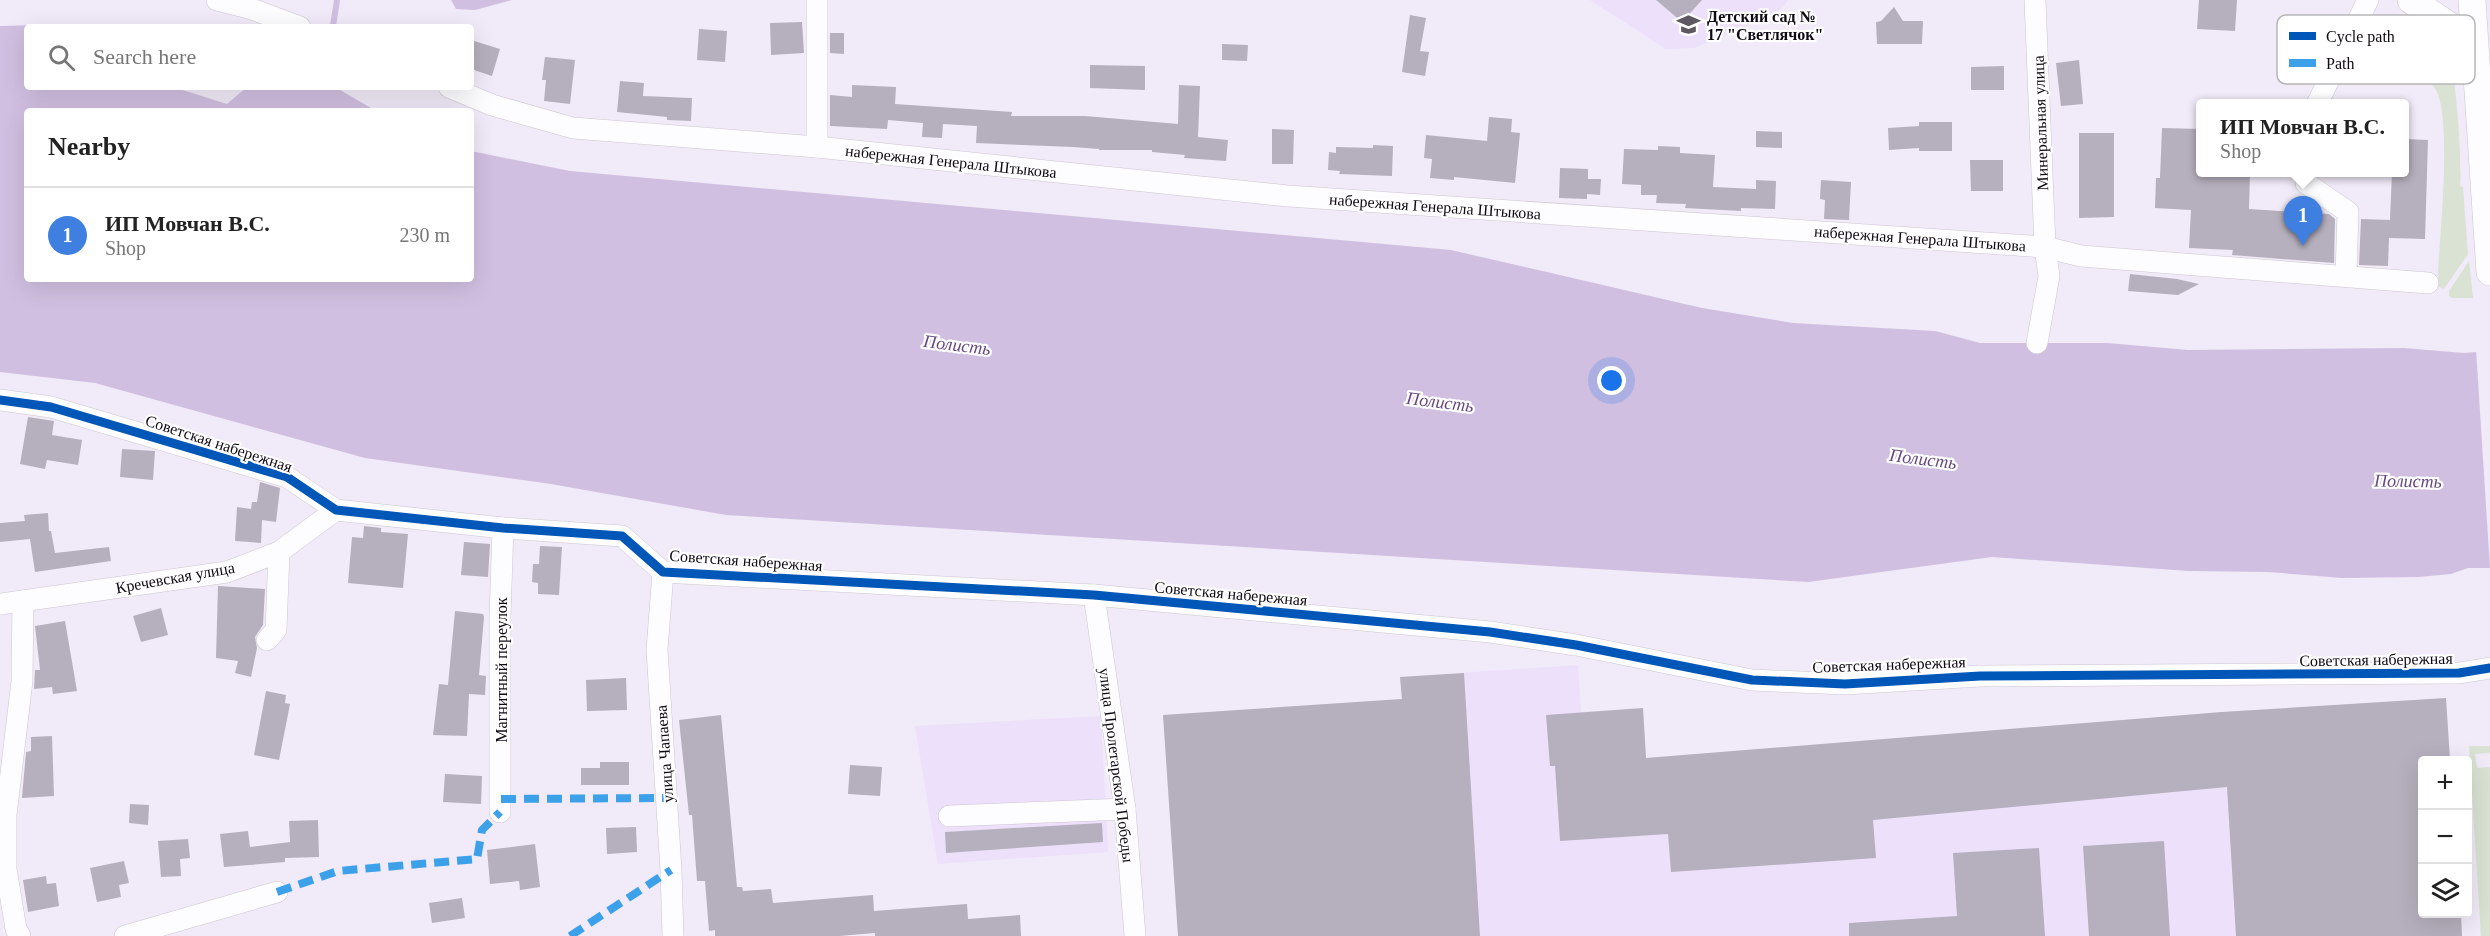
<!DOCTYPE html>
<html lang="en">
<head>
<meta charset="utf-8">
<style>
  :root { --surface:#fff; --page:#f2f2f2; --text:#222; --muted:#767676; --line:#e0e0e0; --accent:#2563eb }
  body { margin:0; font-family:"Times New Roman",serif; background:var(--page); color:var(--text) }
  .controls { position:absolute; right:18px; bottom:18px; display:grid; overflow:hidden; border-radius:6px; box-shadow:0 6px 24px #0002 }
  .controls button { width:54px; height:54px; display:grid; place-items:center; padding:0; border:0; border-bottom:2px solid var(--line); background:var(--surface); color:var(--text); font:30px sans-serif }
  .you { position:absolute; left:1612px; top:381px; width:21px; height:21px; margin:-15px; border:4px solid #fff; border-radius:50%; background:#1a73e8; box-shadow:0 0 0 9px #1a73e833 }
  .badge { display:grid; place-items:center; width:39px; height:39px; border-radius:50%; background:var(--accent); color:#fff; font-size:20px; font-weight:700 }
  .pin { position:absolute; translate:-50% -50px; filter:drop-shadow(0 2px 3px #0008) }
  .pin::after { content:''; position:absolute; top:32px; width:21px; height:18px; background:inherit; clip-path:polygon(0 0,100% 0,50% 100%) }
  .popup { position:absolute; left:2196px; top:99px; width:213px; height:78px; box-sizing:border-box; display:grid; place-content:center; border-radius:6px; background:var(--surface); filter:drop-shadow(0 2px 4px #0005); font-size:20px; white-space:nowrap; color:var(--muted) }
  .popup b { font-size:22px; color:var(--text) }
  .popup::after { content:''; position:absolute; left:50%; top:100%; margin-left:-12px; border:12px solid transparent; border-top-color:var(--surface) }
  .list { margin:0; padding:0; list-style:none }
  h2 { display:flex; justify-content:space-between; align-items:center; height:78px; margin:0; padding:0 24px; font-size:26px }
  h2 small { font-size:20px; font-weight:400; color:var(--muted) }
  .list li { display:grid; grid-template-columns:39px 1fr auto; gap:18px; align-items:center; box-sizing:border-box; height:96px; padding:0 24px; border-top:2px solid var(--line) }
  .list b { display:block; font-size:22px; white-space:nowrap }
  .list p { margin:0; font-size:20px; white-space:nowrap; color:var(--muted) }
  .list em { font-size:20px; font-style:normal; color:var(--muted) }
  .icon { flex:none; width:33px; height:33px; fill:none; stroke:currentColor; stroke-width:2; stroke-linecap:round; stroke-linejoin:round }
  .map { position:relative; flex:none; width:2490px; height:936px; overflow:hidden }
  .search { position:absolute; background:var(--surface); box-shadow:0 6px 24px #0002; left:24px; top:24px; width:450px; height:66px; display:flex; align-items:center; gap:15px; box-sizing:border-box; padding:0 21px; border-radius:6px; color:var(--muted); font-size:22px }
  .panel { position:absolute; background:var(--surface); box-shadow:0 6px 24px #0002; left:24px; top:108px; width:450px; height:174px; border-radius:6px }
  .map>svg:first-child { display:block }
</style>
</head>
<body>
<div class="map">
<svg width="2490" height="936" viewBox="0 0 2490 936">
  <rect width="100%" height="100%" fill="#f1eaf8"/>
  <!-- built -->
  <g fill="#ede0fb">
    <path d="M 1590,0 L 1788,0 L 1782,8 L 1754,23 L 1694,48 L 1666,49 Z"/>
    <path d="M 1578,665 L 1581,712 L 1643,708 L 1646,758 L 2222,712 L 2446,698 L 2450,760 L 2422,760 L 2422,914 L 2461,914 L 2462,936 L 1178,936 L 1163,715 L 1401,699 L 1400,677 Z"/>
    <path d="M 1101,716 L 1108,852 L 938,864 L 915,726 Z"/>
  </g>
  <!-- green -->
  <g fill="#d9e2d3">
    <path d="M 2394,18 C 2411,27 2432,34 2445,49 C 2457,64 2462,164 2460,186 L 2463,187 L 2468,254 L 2444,289 L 2439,287 L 2438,273 C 2440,235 2452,119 2436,90 C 2426,72 2384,44 2367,30 L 2382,19 Z"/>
    <path d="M 2469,261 L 2473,298 L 2452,298 L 2449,296 L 2449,291 Z"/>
    <path d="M 2469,746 L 2490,746 L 2490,753 L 2475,754 L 2477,768 L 2490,767 L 2490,936 L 2481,936 Z"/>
  </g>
  <!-- water -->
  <g fill="#d1bfe1">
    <path d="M 451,0 L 512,0 L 475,10 L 456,9 Z"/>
    <path d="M 74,24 L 77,27 L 27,27 L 27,87 L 173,87 L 227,104 L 247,87 L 335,87 L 376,111 L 27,111 L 27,279 L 471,279 L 471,151 L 570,171 L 1451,250 L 1702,308 L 1793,323 L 1935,331 L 1980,343 L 2107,343 L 2188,350 L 2404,348 L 2464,353 L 2490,351 L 2490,568 L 2468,568 L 2451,574 L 2418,577 L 2342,578 L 2268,572 L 2188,571 L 1992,557 L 1808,582 L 726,515 L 551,484 L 365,458 L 95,383 L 0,372 L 0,26 Z"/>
  </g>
  <!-- pier -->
  <path fill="#f1eaf8" d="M 2490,348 L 2490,568 L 2476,349 Z"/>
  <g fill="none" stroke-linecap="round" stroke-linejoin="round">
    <!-- stream -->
    <path stroke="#d1bfe1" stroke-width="6" d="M 333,26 L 337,0"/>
  </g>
  <!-- building -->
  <g fill="#b6afbd">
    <path d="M 1656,0 L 1702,0 L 1682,22 Z"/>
    <path d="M 2199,0 L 2237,0 L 2235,31 L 2197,29 Z"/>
    <path d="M 1894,7 L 1903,21 L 1923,21 L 1922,44 L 1877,44 L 1876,22 L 1881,21 Z"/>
    <path d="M 1410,15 L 1426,18 L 1420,51 L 1429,52 L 1425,76 L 1402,72 Z"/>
    <path d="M 802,22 L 804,53 L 771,55 L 770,23 Z"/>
    <path d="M 699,29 L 727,31 L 725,62 L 697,60 Z"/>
    <path d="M 830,33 L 844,33 L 844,54 L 830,53 Z"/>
    <path d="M 471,40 L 500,49 L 492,76 L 471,69 Z"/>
    <path d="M 1222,44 L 1248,45 L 1247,61 L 1222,60 Z"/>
    <path d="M 545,57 L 575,60 L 570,104 L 544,101 L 546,80 L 542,80 Z"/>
    <path d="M 2079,60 L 2083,104 L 2061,106 L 2056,63 Z"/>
    <path d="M 1090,65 L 1145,66 L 1145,90 L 1090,88 Z"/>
    <path d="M 2004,66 L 2004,90 L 1971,90 L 1971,67 Z"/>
    <path d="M 620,81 L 644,83 L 643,96 L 692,98 L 691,121 L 667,120 L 667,117 L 617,112 Z"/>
    <path d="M 852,85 L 896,87 L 895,104 L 1012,112 L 1011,116 L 1085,116 L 1178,124 L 1179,85 L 1200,86 L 1198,137 L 1228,140 L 1226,161 L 1184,158 L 1185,155 L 1152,152 L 1152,150 L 1099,150 L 1099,149 L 1073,147 L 976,143 L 977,126 L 943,124 L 942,138 L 922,137 L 923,123 L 888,120 L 887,129 L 830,126 L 830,95 L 852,97 Z"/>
    <path d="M 1489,117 L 1512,119 L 1511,132 L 1520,133 L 1515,183 L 1454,177 L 1454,180 L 1430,178 L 1432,159 L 1424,158 L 1426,135 L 1487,141 Z"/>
    <path d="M 1919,122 L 1952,122 L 1952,151 L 1919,151 L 1919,148 L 1889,150 L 1888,128 L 1919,126 Z"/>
    <path d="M 2162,128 L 2201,129 L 2201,172 L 2250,172 L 2249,209 L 2329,214 L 2335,219 L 2334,263 L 2232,255 L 2233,250 L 2189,248 L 2191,210 L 2155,208 L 2156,178 L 2160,178 Z"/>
    <path d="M 1272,129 L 1294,130 L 1293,164 L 1272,164 Z"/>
    <path d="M 1756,131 L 1782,132 L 1782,148 L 1756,147 Z"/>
    <path d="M 2079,133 L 2114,133 L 2114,217 L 2079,218 Z"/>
    <path d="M 2405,139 L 2428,140 L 2425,239 L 2389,238 L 2388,266 L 2359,265 L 2361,219 L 2390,220 L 2392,172 L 2405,172 Z"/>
    <path d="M 1373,145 L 1393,146 L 1392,176 L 1339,174 L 1340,171 L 1328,170 L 1329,152 L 1336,153 L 1336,147 L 1373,148 Z"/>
    <path d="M 1658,146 L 1680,147 L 1680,153 L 1715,155 L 1713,187 L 1756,189 L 1756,180 L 1776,181 L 1775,209 L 1741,208 L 1741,211 L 1685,208 L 1686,204 L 1656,203 L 1657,195 L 1641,195 L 1641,185 L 1622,184 L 1624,149 L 1658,150 Z"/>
    <path d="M 1970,160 L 2003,160 L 2003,191 L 1971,191 Z"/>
    <path d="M 1560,168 L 1588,169 L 1588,179 L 1601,179 L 1600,195 L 1587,194 L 1587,199 L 1559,198 Z"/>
    <path d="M 1821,180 L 1851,182 L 1849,220 L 1824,219 L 1825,200 L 1820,199 Z"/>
    <path d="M 2130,274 L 2177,279 L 2199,284 L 2178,295 L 2128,291 Z"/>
    <path d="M 28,417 L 54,421 L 52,435 L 82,440 L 78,465 L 47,460 L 45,469 L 20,464 Z"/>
    <path d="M 122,449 L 155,451 L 153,480 L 120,477 Z"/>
    <path d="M 260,482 L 280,488 L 276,522 L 262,520 L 261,543 L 235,541 L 237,507 L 251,509 L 252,502 L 257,502 Z"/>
    <path d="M 48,513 L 49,531 L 51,531 L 55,553 L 109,547 L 111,561 L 35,572 L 30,539 L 0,542 L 0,523 L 25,521 L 24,515 Z"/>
    <path d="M 364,526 L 381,528 L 381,532 L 408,534 L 403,588 L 348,583 L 352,537 L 363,538 Z"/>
    <path d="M 464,542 L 490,544 L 488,577 L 461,575 Z"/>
    <path d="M 540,546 L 562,547 L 559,595 L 538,594 L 538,583 L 532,582 L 533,564 L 539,564 Z"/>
    <path d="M 218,586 L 265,589 L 263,625 L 255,637 L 257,648 L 251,677 L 235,673 L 238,661 L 216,658 Z"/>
    <path d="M 161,608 L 168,635 L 141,642 L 133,616 Z"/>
    <path d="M 455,611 L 483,614 L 484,617 L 479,675 L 486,676 L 485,695 L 469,694 L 467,736 L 433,735 L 439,684 L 448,685 Z"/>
    <path d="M 65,621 L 77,691 L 53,694 L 52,687 L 34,689 L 35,670 L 40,670 L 35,626 Z"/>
    <path d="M 1464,673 L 1480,936 L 1178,936 L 1163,715 L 1402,699 L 1400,677 Z"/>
    <path d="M 626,678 L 627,710 L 587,711 L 586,680 Z"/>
    <path d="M 266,691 L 286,695 L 285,703 L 290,704 L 279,760 L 254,755 Z"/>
    <path d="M 2446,698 L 2450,760 L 2422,760 L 2422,914 L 2461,914 L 2462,936 L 2236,936 L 2227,787 L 1873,820 L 1876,858 L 1671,872 L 1668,834 L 1560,841 L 1555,766 L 1550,766 L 1546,715 L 1643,708 L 1646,758 L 2222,712 Z"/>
    <path d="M 721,715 L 737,887 L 742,887 L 743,891 L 771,889 L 773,903 L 873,895 L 874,911 L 967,904 L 968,919 L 1020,915 L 1021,936 L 875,936 L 875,933 L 839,936 L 715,936 L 715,930 L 709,931 L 705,881 L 697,881 L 692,815 L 689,815 L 679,720 Z"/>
    <path d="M 52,736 L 54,796 L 22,798 L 26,752 L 31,751 L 31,737 Z"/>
    <path d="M 600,762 L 629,762 L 629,785 L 581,785 L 581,768 L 600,768 Z"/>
    <path d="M 850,765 L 882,767 L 880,796 L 848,794 Z"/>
    <path d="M 445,774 L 482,776 L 481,804 L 443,802 Z"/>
    <path d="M 130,804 L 149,805 L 148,825 L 129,823 Z"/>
    <path d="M 318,820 L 319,857 L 285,858 L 285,862 L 224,867 L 220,834 L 248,831 L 250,847 L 290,842 L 289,821 Z"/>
    <path d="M 1102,823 L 1103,842 L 946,853 L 945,832 Z"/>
    <path d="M 636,827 L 637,852 L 607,854 L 606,828 Z"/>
    <path d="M 188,839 L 190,858 L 180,859 L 181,876 L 161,877 L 158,841 Z"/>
    <path d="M 2164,841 L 2170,936 L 2089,936 L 2083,846 Z"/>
    <path d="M 535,844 L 540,887 L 520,890 L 519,881 L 490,884 L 487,850 Z"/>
    <path d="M 2039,848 L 2045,936 L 1849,936 L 1849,923 L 1957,916 L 1953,853 Z"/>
    <path d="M 124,861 L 129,883 L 119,885 L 121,897 L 97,902 L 90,868 Z"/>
    <path d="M 46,876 L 47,884 L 56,883 L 59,906 L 28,912 L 23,880 Z"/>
    <path d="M 462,898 L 465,918 L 432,923 L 429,903 Z"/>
  </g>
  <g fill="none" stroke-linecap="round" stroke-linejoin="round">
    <defs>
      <g id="minor">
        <path d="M 217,0 L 249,8 L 300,27"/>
        <path d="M 817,0 L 817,147"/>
        <path d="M 2035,0 L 2045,247 L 2049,276 L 2037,343"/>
        <path d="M 449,87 L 492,105 L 573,128 L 817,147 L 1288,196 L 2045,247 L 2081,256 L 2428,283"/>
        <path d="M 2317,104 L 2368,0"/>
        <path d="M 2307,172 L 2306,183 L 2348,212 L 2346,276"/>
        <path d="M 0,400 L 51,407 L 287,477 L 336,510 L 503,528 L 622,536 L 663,572 L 1094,595 L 1490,632 L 1576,645 L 1752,680 L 1845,684 L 1980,676 L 2459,673 L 2490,668"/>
        <path d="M 663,572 L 657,650 L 671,870 L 673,936"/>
        <path d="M 1094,595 L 1125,809 L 1135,936"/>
        <path d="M 0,604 L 227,572 L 279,552 L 336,510"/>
        <path d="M 267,640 L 276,630 L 279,552"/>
        <path d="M 500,812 L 500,616 L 503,528"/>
        <path d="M 949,816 L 1125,809"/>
        <path d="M 20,936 L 16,929 L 6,869 L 6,815 L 22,681 L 23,601"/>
        <path d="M 125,936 L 277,892"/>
      </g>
      <g id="major">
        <path d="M 2411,0 L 2474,42"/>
        <path d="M 2472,0 L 2490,272"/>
      </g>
    </defs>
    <!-- minor casing -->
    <use href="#minor" stroke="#ccc6d2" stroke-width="22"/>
    <!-- major casing -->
    <use href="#major" stroke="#ccc6d2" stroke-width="28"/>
    <!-- minor -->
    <use href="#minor" stroke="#fdfcfe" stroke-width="21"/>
    <!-- major -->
    <use href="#major" stroke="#fdfcfe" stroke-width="27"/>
    <!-- quiet -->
    <g stroke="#3da1ea" stroke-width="8" stroke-dasharray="15 8" stroke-linecap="butt">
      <path d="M 501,799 L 667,798"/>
      <path d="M 277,892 L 338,871 L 477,859 L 482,830 L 500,812"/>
      <path d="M 570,936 L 671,870"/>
    </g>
    <defs>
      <path id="cycleway" d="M 0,400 L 51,407 L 287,477 L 336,510 L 503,528 L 622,536 L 663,572 L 1094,595 L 1490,632 L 1576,645 L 1752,680 L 1845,684 L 1980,676 L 2459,673 L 2490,668"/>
    </defs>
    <!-- cycleway casing -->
    <use href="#cycleway" stroke="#fff" stroke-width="13"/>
    <!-- cycleway -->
    <use href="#cycleway" stroke="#0057b8" stroke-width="9"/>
  </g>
  <!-- icons -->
  <defs>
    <symbol id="school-bare" viewBox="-9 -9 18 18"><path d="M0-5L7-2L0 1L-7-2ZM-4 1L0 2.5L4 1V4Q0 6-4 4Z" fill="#5e5863" stroke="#fff" stroke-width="2.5" paint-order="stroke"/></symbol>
  </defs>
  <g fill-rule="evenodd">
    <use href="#school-bare" x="1672" y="8" width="33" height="33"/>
  </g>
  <g text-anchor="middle" stroke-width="4.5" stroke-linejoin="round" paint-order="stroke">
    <!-- poi labels -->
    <g font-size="16" font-weight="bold" fill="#0f0913" stroke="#fff" text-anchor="start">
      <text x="1707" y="22">Детский сад №<tspan x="1707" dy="18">17 "Светлячок"</tspan></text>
    </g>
    <!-- street labels -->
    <g font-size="16" fill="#0f0913" stroke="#fff">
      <text transform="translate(2040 123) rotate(-92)" y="6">Минеральная улица</text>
      <text transform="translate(951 161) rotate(6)" y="6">набережная Генерала Штыкова</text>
      <text transform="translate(1435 206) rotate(4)" y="6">набережная Генерала Штыкова</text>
      <text transform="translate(1920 238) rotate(4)" y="6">набережная Генерала Штыкова</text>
      <text transform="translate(219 443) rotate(18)" y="6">Советская набережная</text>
      <text transform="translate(746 560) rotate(4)" y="6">Советская набережная</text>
      <text transform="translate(175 577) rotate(-10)" y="6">Кречевская улица</text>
      <text transform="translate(1231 593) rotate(5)" y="6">Советская набережная</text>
      <text transform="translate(2376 659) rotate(-1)" y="6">Советская набережная</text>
      <text transform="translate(1889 664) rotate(-2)" y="6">Советская набережная</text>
      <text transform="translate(501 670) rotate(-90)" y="6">Магнитный переулок</text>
      <text transform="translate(664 754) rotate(-94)" y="6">улица Чапаева</text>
      <text transform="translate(1117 765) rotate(83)" y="6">улица Пролетарской Победы</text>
    </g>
    <!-- water labels -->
    <g font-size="18" font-style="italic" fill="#674880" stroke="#fff">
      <text transform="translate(957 345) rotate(7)" y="6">Полисть</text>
      <text transform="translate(1440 402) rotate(7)" y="6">Полисть</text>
      <text transform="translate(1923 459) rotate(7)" y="6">Полисть</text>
      <text transform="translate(2408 481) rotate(1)" y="6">Полисть</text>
    </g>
  </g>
  <!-- legend -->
  <rect x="2277" y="15" width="198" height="69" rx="9" fill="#fff" stroke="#b7b5b8" stroke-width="1.5"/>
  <rect x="2289" y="32" width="27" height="8" fill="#0057b8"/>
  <rect x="2289" y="59" width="27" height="8" fill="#3da1ea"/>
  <g font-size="16" fill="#0f0913">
    <text x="2326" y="42">Cycle path</text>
    <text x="2326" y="69">Path</text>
  </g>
</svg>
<div class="controls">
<button>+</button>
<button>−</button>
<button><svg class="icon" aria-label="layers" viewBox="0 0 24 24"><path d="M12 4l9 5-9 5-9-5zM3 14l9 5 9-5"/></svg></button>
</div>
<div class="you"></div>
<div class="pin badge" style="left:2303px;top:246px;background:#3f7fe0">1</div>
<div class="popup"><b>ИП Мовчан В.С.</b>Shop</div>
<div class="search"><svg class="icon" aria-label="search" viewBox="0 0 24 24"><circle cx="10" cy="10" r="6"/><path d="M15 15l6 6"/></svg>Search here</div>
<section class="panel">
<h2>Nearby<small></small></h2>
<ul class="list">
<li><span class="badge" style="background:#3f7fe0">1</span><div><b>ИП Мовчан В.С.</b><p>Shop</p></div><em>230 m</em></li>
</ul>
</section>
</div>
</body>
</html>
